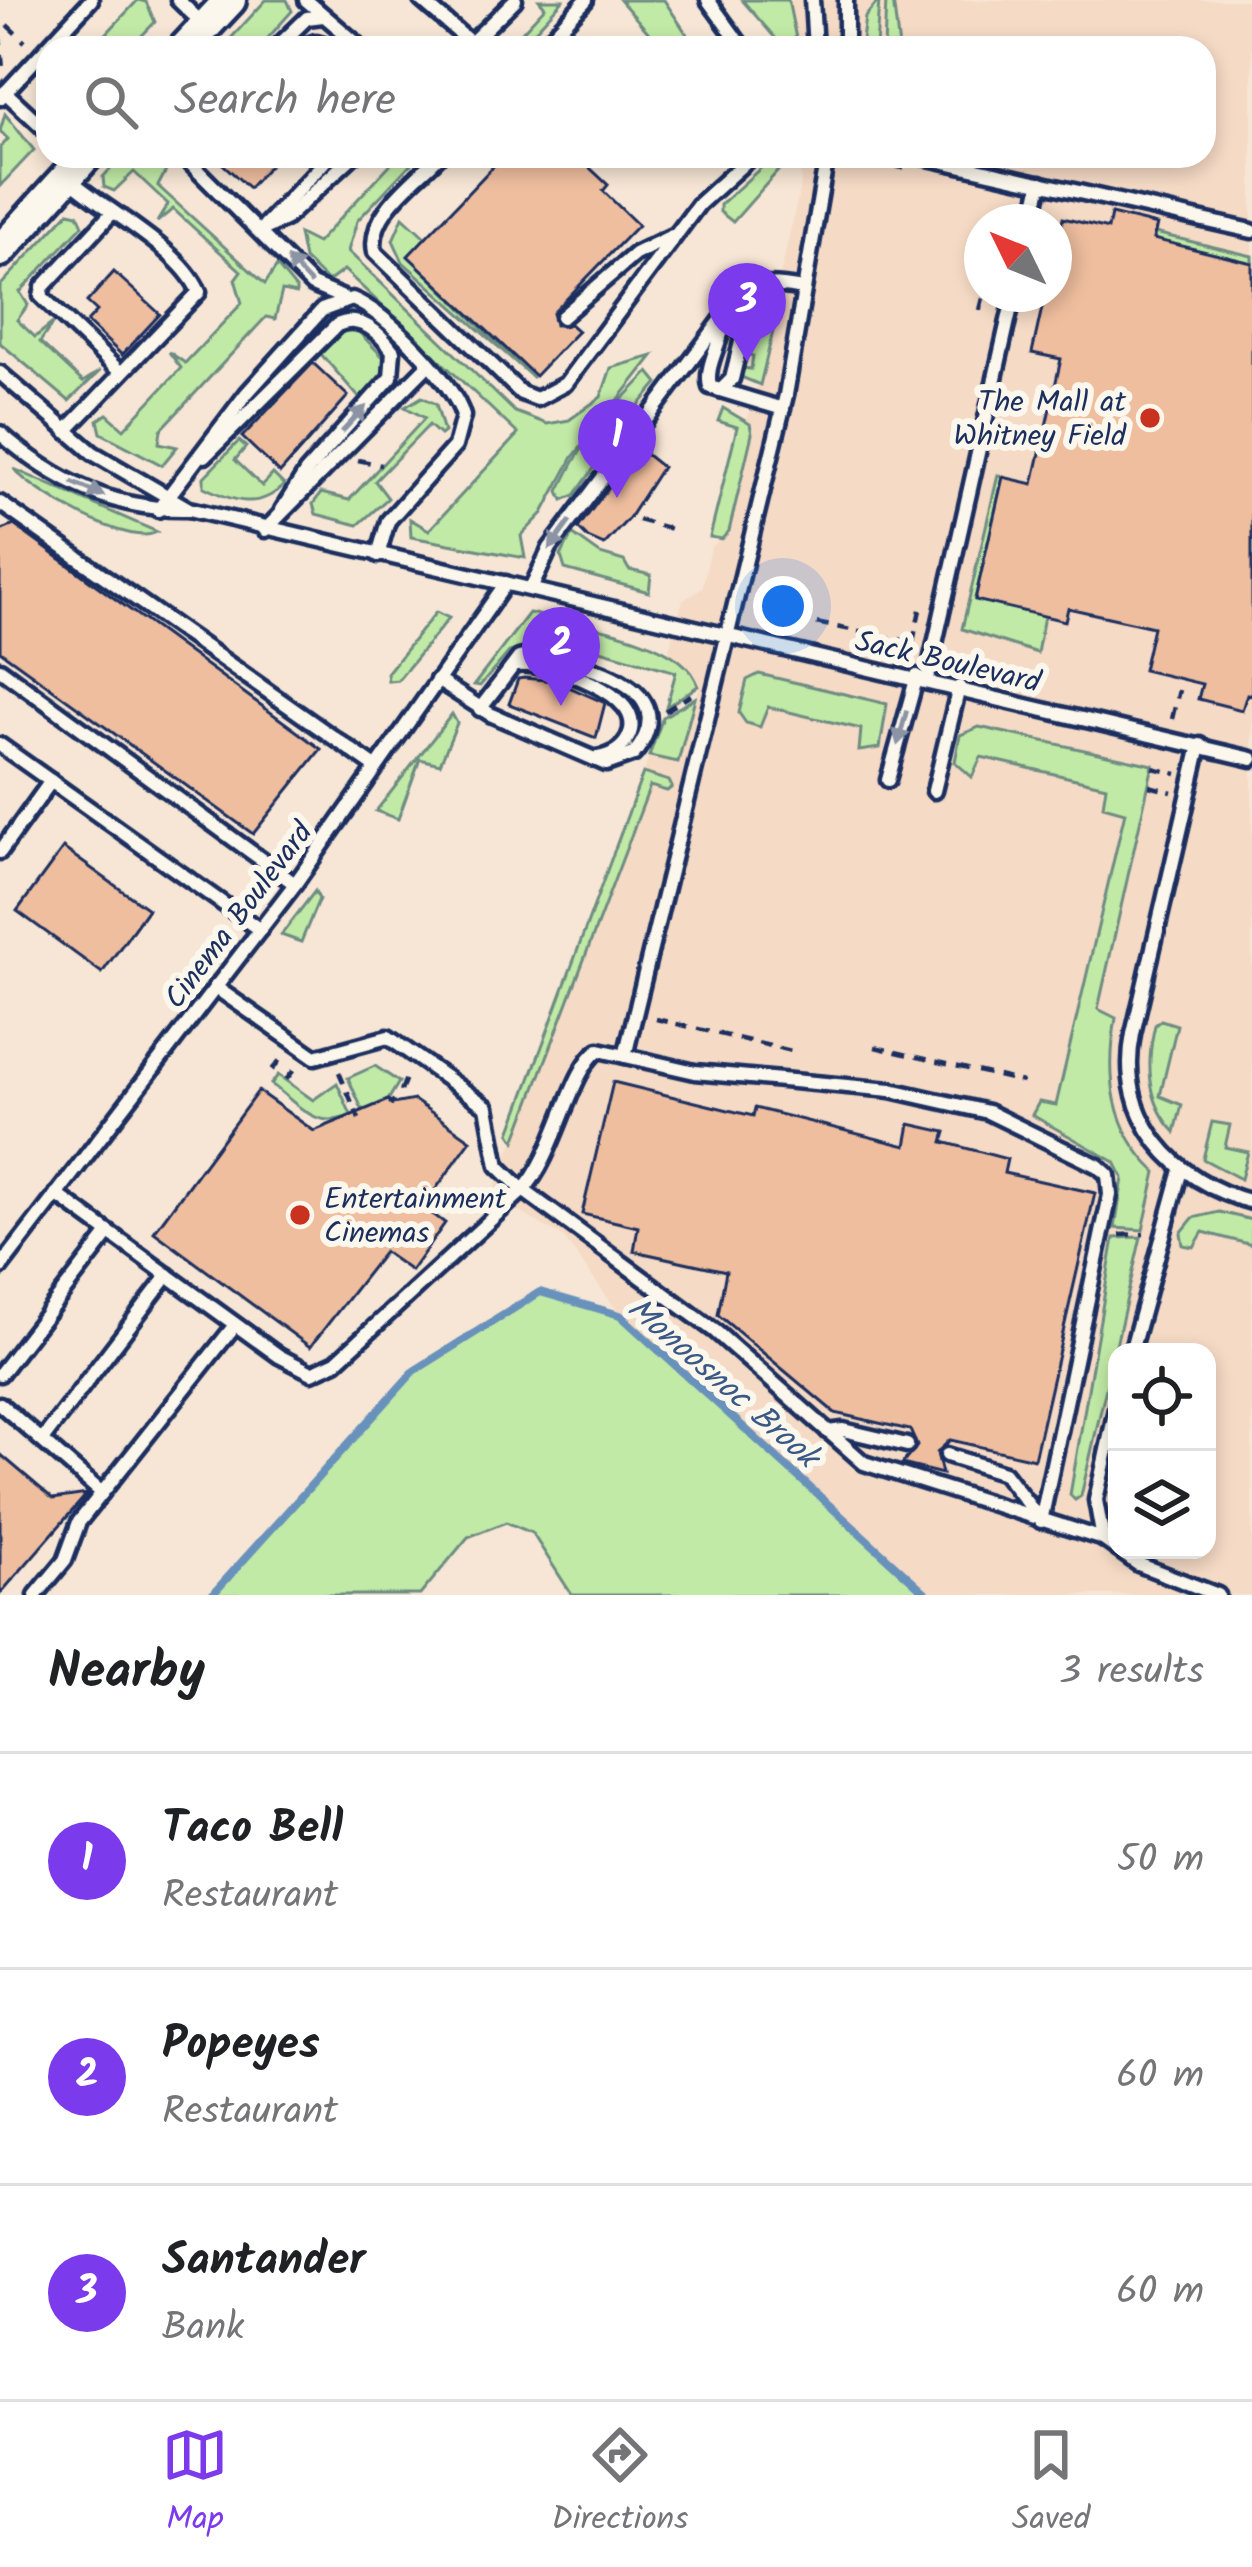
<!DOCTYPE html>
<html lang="en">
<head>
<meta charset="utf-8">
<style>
  :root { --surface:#fff; --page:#f2f2f2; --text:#202124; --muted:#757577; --line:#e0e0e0; --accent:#7c3aed }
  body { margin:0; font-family:Kalam,sans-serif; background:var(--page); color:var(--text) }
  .controls { position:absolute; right:36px; bottom:36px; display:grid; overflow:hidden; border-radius:24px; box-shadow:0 6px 18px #0003 }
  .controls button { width:108px; height:108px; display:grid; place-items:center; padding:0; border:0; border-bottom:3px solid var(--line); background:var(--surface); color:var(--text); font:60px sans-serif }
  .compass { position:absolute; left:964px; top:204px; width:108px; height:108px; border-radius:50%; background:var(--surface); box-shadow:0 6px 18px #0003; rotate:313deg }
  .you { position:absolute; left:783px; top:606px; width:42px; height:42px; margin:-30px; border:9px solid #fff; border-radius:50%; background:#1a73e8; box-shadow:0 0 0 18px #1a73e833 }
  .badge { display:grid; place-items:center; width:78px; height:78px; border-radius:50%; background:var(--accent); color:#fff; font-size:39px; font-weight:700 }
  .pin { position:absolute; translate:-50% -99px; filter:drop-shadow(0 3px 6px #0008) }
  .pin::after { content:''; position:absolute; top:63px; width:42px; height:36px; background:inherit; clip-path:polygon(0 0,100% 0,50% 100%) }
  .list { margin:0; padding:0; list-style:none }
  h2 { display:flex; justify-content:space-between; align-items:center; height:156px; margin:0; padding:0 48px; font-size:51px }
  h2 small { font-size:39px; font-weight:400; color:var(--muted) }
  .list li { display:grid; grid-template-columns:78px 1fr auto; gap:36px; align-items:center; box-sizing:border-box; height:216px; padding:0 48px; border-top:3px solid var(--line) }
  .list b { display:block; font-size:45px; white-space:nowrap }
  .list p { margin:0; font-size:39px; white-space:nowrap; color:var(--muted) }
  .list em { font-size:39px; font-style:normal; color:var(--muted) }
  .icon { flex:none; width:66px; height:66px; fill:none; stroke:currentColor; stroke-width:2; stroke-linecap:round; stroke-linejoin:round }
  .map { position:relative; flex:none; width:1252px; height:1595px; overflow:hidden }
  .search { position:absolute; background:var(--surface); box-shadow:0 6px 18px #0003; left:36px; right:36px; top:36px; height:132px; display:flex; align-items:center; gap:30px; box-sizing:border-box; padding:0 42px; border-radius:36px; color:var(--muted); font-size:45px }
  .sheet { height:804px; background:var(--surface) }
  nav { display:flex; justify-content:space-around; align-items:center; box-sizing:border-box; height:168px; border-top:3px solid var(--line); background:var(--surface); font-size:33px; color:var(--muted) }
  nav a { display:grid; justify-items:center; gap:6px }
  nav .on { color:var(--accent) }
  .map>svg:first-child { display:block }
</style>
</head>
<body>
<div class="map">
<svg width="1252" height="1595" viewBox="0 0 1252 1595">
  <rect width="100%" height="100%" fill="#f7e6d5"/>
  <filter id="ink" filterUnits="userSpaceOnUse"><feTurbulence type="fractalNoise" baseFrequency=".00833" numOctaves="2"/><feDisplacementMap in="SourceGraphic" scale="24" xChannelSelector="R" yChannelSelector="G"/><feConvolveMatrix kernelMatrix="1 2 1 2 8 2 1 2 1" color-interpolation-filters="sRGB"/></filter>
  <g filter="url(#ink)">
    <!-- built -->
    <path fill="#f5dac5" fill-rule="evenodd" d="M 742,0 L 1252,0 L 1252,1595 L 928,1595 L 622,1317 L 563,1237 L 492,1196 L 651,785 L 669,781 L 643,773 L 649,756 L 678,762 L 699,689 L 695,676 L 668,653 L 683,600 L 702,588 L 711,547 L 729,531 L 752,434 L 747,421 L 777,316 L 772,311 L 801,184 L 800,156 L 1204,156 L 1204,48 L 784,48 ZM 982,222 L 1054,222 L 1054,294 L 982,294 ZM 1117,1352 L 1207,1352 L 1207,1550 L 1117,1550 Z"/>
    <!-- green -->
    <g fill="#c1eaa6" stroke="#6e8c82" stroke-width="3">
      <path d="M 138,0 L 146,2 L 155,22 L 130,48 L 93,48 Z"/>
      <path d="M 266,0 L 287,0 L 292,11 L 259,48 L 222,48 Z"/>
      <path d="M 539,0 L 563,0 L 519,48 L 507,48 L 545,7 Z"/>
      <path d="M 620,0 L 664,0 L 696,48 L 662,48 Z"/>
      <path d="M 742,0 L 788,0 L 798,48 L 784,48 Z"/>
      <path d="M 879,0 L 876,48 L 861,48 L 865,17 Z"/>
      <path d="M 886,0 L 893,0 L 899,48 L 884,48 Z"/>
      <path d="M 5,114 L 34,150 L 0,186 L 0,148 L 8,139 L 0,131 Z"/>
      <path d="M 122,156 L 163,156 L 169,165 L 158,186 L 265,284 L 277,266 L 296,289 L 296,294 L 282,291 L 275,319 L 266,317 L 161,430 L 159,443 L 177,447 L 162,465 L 101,433 L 98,420 L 107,414 L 124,429 L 181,368 L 169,352 L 185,363 L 242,303 L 235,279 L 241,271 L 173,209 L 157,222 L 168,204 L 134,172 L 114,191 L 104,187 L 103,177 Z"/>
      <path d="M 398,156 L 418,156 L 357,221 L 348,251 L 515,412 L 547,424 L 569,420 L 601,397 L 611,368 L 653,356 L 573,457 L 543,513 L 521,536 L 525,558 L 411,537 L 410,519 L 429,530 L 518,434 L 344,270 L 328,282 L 304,259 L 299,234 L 317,243 Z"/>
      <path d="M 774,156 L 782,156 L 784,164 L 733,222 L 720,212 L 720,205 Z"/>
      <path d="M 69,212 L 78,214 L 83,225 L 20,292 L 28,305 L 17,320 L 35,337 L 53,323 L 40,342 L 83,382 L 100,371 L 69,401 L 0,343 L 0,286 Z"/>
      <path d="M 403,217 L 426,238 L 409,257 L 533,378 L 403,262 L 393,240 Z"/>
      <path d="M 1155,233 L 1252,256 L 1252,263 L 1154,240 Z"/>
      <path d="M 755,309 L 777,315 L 760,385 L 741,377 L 741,368 L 751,369 L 753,356 L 743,353 Z"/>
      <path d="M 355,328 L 386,360 L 380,381 L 362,401 L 320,353 L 341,330 Z"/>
      <path d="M 649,372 L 658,383 L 629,417 L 620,419 L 618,404 Z"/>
      <path d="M 422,397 L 436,404 L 444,432 L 440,435 L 429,425 L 375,481 L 388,498 L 358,525 L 316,514 L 313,504 L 321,493 L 349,500 L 425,418 L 405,407 Z"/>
      <path d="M 723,408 L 750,424 L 752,434 L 729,531 L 722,539 L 710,537 L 737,427 L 718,421 Z"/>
      <path d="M 605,430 L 609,447 L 575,495 L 563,500 L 559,491 C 571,468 581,440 605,430 Z"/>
      <path d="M 239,441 L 246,447 L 235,460 L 262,486 L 273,474 L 284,485 C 259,510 234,502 204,487 L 204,477 Z"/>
      <path d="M 14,469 L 157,532 C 129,548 34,493 14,469 Z"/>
      <path d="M 998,475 L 1003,477 L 975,599 L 1044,616 L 1037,653 L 962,629 Z"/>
      <path d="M 572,534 L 600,554 L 624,561 L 629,570 L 651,575 L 649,592 L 565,569 L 561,556 Z"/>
      <path d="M 436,612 L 449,618 L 398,680 L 388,681 L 387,673 Z"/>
      <path d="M 529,613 C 572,623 686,638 698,686 L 666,707 L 676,672 L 580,644 L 546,642 L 509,652 L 480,686 L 474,685 Z"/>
      <path d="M 759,674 L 887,704 L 880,748 L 859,751 L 861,729 L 768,707 L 760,727 L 746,723 L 739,713 L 747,680 Z"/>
      <path d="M 695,698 L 678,762 L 649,756 L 663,717 Z"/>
      <path d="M 452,714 L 457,723 L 440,764 L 420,759 L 398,819 L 376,811 Z"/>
      <path d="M 979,727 L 1153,765 L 1098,1009 L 1116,1018 C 1106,1076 1111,1130 1156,1172 L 1143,1230 L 1115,1228 L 1123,1178 L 1115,1162 L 1032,1115 L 1039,1102 L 1056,1105 L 1125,812 L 1103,806 L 1106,786 L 981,757 L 972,777 L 955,762 L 960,735 Z"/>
      <path d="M 643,773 L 669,781 L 672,787 L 667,791 L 650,786 L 515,1141 L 510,1133 Z"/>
      <path d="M 315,891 L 319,899 L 301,942 L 281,935 Z"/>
      <path d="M 1161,1020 L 1177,1025 L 1160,1096 L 1182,1105 L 1175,1132 C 1147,1103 1146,1063 1155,1025 Z"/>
      <path d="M 375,1066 L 399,1082 L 388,1100 L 363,1111 L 348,1078 Z"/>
      <path d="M 278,1075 L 313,1100 L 337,1083 L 351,1115 C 316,1131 299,1105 271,1084 Z"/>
      <path d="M 1212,1122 L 1230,1125 L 1225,1147 L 1248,1152 L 1241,1179 L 1203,1159 Z"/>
      <path d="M 1219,1212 L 1252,1220 L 1252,1245 L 1203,1232 L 1194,1247 L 1183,1245 L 1181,1233 L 1193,1218 Z"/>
      <path d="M 1141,1237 L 1081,1496 L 1075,1500 L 1070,1495 L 1114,1238 Z"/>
      <path d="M 540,1292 L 620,1315 L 928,1595 L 572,1595 L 532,1533 L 506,1522 L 468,1537 L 420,1595 L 212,1595 L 408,1377 Z"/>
    </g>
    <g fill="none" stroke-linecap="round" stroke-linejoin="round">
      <!-- stream -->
      <path stroke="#6791bb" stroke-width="8" d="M 212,1595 L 414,1371 L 540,1292 L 620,1315 L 928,1595"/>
    </g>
    <!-- building -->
    <g fill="#efbe9f" stroke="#1b2f5e" stroke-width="3">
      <path d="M 214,156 L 278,156 L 249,188 Z"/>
      <path d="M 503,156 L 577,156 L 608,185 L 603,191 L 638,225 L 553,313 L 555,325 L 570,324 L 578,331 L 535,376 L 408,256 Z"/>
      <path d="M 1111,214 L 1157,225 L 1153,239 L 1252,263 L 1252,695 L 1247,694 L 1242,710 L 1198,699 L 1202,684 L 1143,670 L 1153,627 L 1068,608 L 1065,621 L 975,600 L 1003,477 L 1033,484 L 1061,359 L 1032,353 L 1045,294 L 1054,294 L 1054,255 L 1063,218 L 1108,229 Z"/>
      <path d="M 114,272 L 160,314 L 122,355 L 87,322 L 97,311 L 87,302 Z"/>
      <path d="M 313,363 L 348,396 L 280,473 L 242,437 Z"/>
      <path d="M 638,448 L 662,467 L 629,518 L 604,545 L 588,538 L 578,528 Z"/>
      <path d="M 14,525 L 321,749 L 253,834 L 0,651 L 0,531 Z"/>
      <path d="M 524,678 L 555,681 L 605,703 L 596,738 L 509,704 L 518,679 Z"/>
      <path d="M 63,848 L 148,909 L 102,973 L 17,911 Z"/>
      <path d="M 613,1082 L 753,1116 L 755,1108 L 906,1146 L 910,1124 L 946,1132 L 943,1142 L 1007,1159 L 1004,1173 L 1095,1193 L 1034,1459 L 950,1440 L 937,1453 L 942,1474 L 902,1464 L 917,1446 L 910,1430 L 835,1413 L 718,1315 L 726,1271 L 634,1251 L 638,1227 L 582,1214 Z"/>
      <path d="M 258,1091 L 314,1131 L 388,1100 L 393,1104 L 414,1100 L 471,1140 L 423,1207 L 445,1223 L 411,1271 L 384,1252 L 310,1347 L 154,1232 Z"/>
      <path d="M 0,1454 L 53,1499 L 87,1494 L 0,1594 Z"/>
    </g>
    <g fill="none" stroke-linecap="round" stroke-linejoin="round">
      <defs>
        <g id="service">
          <path d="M 178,0 L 204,25"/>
          <path d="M 306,0 L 362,48"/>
          <path d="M 421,0 L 471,43 L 515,0"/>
          <path d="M 708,0 L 743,48"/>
          <path d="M 812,0 L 815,48"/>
          <path d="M 846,0 L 846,48"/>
          <path d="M 276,48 L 307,18 L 323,16"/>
          <path d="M 299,48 L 316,42 L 338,48"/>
          <path d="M 541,48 L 586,0"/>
          <path d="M 5,92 L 48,132"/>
          <path d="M 0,98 L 91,0"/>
          <path d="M 183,156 L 312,285 L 343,298"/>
          <path d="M 439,156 C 415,181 367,214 375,252 L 521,393 L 537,399 L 565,384 L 699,204 L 752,156"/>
          <path d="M 919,156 L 1252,231"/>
          <path d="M 111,214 L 43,287 L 41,296 L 121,373"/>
          <path d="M 1032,222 L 1041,183"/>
          <path d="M 265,225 L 330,156"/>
          <path d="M 261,231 L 285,219 L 353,156"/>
          <path d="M 562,317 L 635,254 L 672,236"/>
          <path d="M 0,373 L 93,453 L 189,509 L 1252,759"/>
          <path d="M 721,390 L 732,379 L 751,301 L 745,291"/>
          <path d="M 783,409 L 710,387 C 706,371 714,356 719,340 C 736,287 749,279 803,289"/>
          <path d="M 66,431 L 199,292 C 180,248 104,210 68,178"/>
          <path d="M 0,433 C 53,480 116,511 188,509"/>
          <path d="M 205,456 L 337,325 C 360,314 380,333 393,351 L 391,377 L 306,472 L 282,510"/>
          <path d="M 0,503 L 374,766"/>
          <path d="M 158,510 L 247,393 L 322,310 L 352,299 C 385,311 454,382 463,416 L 455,446 L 388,521 L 378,555"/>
          <path d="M 265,530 L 428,365"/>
          <path d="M 531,589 L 550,548 L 731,307"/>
          <path d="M 516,665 C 546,661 652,694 628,738 C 621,751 610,756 597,758"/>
          <path d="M 0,669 L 295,884"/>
          <path d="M 927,679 L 1014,294"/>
          <path d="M 437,680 L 490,714 L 606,764 L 634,754 C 688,686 580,662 531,655 L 519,658 L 480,709"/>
          <path d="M 0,745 L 260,930"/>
          <path d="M 1200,745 L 1133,1034 C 1116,1119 1174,1182 1252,1202"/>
          <path d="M 888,780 L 917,676"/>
          <path d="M 934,791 L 959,687"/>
          <path d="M 0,852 L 51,781"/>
          <path d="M 215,987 L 315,1057 L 388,1037 L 487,1107 L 498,1166 L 523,1190 C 556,1156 571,1067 599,1050 L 695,1072 L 891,1090 L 988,1112 L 1098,1166 L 1108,1175 L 1110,1195 L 1041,1521"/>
          <path d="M 625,1056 L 786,395 L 827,156"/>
          <path d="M 56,1194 L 279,1356 L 312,1373 L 336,1362 L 523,1190 L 715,1331 L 864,1463 L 1103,1539"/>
          <path d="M 0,1268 L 295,884 L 506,583"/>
          <path d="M 1131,1352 L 1181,1170"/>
          <path d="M 0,1374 L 109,1233"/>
          <path d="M 0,1404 L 102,1493"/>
          <path d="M 1117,1404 L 1096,1500 L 1103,1539 L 1138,1564 L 1218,1595"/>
          <path d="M 828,1432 L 843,1430 L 907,1445"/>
          <path d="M 42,1440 L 168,1275"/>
          <path d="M 947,1455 L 1004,1473 L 1040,1520"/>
          <path d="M 36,1595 L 65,1560 L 79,1522 L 235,1325"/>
        </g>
        <g id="tertiary">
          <path d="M 185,48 L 230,0"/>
          <path d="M 0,251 L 86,156"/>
        </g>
      </defs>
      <!-- service casing -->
      <use href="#service" stroke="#1b2f5e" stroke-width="21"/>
      <!-- tertiary casing -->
      <use href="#tertiary" stroke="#1b2f5e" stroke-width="39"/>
      <!-- path -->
      <g stroke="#1b2f5e" stroke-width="4.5" stroke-dasharray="12 9" stroke-linecap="butt">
        <path d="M 7,25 L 25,42"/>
        <path d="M 0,33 L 3,69"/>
        <path d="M 872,161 L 907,169"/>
        <path d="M 980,310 L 984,294"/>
        <path d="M 358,460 L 381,465"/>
        <path d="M 638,520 L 675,530"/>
        <path d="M 755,611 L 917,643"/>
        <path d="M 913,642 L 921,605"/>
        <path d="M 665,711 L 691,695"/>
        <path d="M 1172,719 L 1179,690"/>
        <path d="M 1153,768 L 1177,774"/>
        <path d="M 1149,786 L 1172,792"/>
        <path d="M 656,1019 L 796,1052"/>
        <path d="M 875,1047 L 1023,1082"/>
        <path d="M 272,1070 L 283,1056"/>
        <path d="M 339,1072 L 359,1119"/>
        <path d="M 286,1080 L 297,1066"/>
        <path d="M 401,1091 L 407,1075"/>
        <path d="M 390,1105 L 394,1100"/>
        <path d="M 1120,1235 L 1144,1234"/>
      </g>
      <!-- service -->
      <use href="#service" stroke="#fbf7ec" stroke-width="12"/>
      <!-- tertiary -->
      <use href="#tertiary" stroke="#fbf7ec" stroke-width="30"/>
    </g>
    <!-- one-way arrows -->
    <defs><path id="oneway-solid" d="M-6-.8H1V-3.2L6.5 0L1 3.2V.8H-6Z" transform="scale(3)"/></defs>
    <g fill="#8b93a5">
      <use href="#oneway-solid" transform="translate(299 271) rotate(-133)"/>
      <use href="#oneway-solid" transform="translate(354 419) rotate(-47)"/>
      <use href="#oneway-solid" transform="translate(88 489) rotate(23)"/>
      <use href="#oneway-solid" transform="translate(560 535) rotate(126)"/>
      <use href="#oneway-solid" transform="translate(902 728) rotate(105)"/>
    </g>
  </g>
  <!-- markers -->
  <g fill="#c8321e" stroke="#fbf7ec" stroke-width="4.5">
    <circle cx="1150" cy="418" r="12"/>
    <circle cx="300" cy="1215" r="12"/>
  </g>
  <g text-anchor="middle" stroke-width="12" stroke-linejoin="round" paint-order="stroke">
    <!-- poi labels -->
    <g font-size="30" fill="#1b2f5e" stroke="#fbf7ec" text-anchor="end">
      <text x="1126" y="411">The Mall at<tspan x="1126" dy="34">Whitney Field</tspan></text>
      <text x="324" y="1208" text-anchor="start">Entertainment<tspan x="324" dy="34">Cinemas</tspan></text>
    </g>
    <!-- street labels -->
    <g font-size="30" fill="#1b2f5e" stroke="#fbf7ec">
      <text transform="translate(948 661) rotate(13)" y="10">Sack Boulevard</text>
      <text transform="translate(238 915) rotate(-53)" y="10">Cinema Boulevard</text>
    </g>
    <!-- water labels -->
    <g font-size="33" font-style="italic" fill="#3a5885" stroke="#fbf7ec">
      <text transform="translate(724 1381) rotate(41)" y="12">Monoosnoc Brook</text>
    </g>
  </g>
</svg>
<div class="controls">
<button><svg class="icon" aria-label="locate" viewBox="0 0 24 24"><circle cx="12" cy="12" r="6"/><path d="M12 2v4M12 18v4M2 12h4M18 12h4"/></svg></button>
<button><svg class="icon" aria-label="layers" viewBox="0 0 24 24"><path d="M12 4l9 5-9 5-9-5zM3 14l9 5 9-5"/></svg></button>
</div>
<svg class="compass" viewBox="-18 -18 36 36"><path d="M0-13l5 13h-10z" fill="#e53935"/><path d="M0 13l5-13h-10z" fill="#757577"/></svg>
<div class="you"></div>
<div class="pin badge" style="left:617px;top:498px">1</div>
<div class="pin badge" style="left:561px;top:706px">2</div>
<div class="pin badge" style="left:747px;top:362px">3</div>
<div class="search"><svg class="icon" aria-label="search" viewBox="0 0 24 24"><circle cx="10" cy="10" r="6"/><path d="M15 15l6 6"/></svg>Search here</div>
</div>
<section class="sheet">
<h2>Nearby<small>3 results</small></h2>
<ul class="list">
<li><span class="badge">1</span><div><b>Taco Bell</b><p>Restaurant</p></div><em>50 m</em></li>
<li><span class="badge">2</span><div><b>Popeyes</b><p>Restaurant</p></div><em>60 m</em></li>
<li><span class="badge">3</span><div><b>Santander</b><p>Bank</p></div><em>60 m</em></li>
</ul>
</section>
<nav>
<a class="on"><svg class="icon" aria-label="map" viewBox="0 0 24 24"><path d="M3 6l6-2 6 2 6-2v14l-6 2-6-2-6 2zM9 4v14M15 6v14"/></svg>Map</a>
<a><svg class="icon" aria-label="directions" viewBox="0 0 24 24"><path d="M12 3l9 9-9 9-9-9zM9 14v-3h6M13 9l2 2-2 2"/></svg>Directions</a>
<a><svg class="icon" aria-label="saved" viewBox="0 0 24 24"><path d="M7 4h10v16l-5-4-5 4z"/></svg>Saved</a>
</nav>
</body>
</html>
